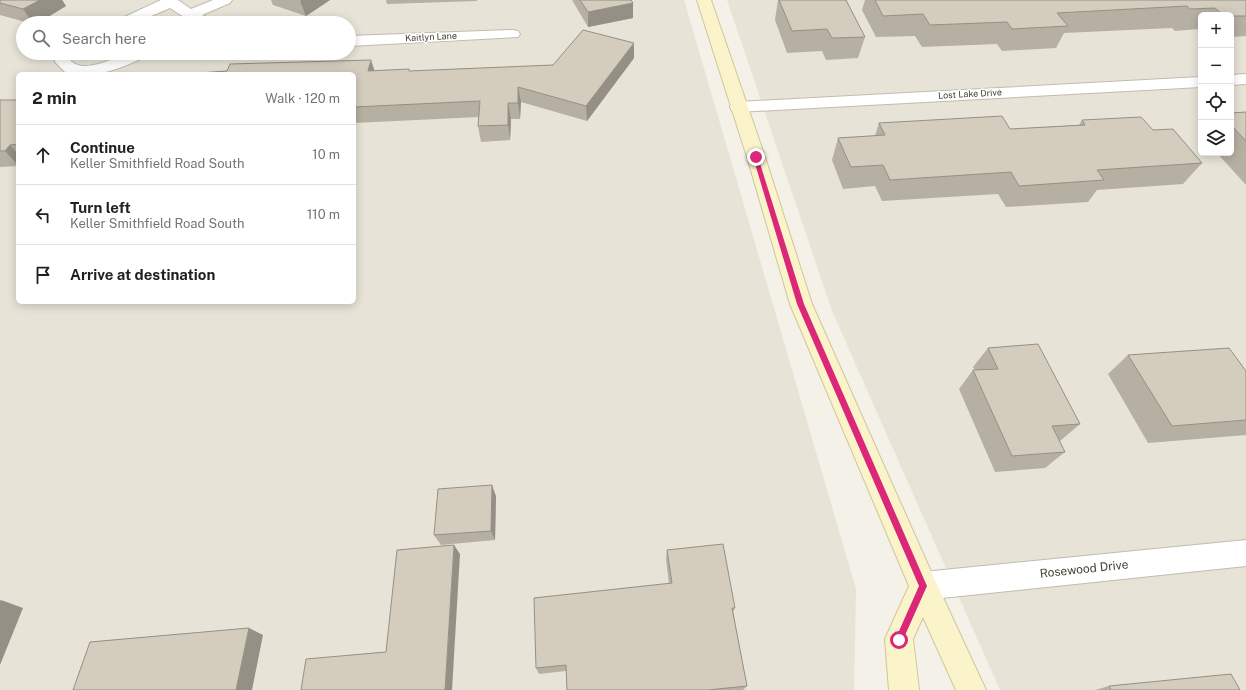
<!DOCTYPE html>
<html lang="en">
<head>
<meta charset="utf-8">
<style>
  :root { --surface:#fff; --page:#f2f2f2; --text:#202124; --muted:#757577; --line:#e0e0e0 }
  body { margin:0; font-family:"Public Sans",sans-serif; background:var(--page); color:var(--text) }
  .controls { position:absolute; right:12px; top:12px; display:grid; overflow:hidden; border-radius:6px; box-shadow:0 2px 10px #0003 }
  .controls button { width:36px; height:36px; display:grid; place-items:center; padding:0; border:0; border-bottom:1px solid var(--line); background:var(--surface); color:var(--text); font:20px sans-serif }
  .stop { position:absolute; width:12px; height:12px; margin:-9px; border:3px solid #db2777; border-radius:50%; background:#fff }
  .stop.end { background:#db2777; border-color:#fff; box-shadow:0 1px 4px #0008 }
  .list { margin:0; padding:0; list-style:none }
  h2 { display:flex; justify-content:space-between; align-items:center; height:52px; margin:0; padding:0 16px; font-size:17px }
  h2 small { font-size:13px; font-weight:400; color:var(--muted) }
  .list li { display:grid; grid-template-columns:26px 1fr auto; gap:12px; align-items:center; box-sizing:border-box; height:60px; padding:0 16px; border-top:1px solid var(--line) }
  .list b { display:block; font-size:15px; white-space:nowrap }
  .list p { margin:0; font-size:13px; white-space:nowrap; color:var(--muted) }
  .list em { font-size:13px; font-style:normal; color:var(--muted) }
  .icon { flex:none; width:22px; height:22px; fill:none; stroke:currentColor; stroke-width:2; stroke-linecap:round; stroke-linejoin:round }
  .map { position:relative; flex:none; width:1246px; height:690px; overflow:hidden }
  .search { position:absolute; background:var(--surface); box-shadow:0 2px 10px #0003; left:16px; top:16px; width:340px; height:44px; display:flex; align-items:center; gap:10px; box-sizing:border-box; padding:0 14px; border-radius:22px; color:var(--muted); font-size:15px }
  .panel { position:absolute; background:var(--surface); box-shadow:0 2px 10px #0003; left:16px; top:72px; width:340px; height:232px; border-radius:6px }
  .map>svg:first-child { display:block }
</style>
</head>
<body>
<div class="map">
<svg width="1246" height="690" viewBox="0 0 1246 690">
  <rect width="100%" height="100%" fill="#f3f1e8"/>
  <!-- residential -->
  <g fill="#e7e3d7" fill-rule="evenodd">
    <path d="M 0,0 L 684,0 L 856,589 L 854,690 L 0,690 ZM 23,23 L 349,23 L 349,53 L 23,53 ZM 18,74 L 354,74 L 354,302 L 18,302 Z"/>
    <path d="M 727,0 L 1246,0 L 1246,690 L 1000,690 L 832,311 ZM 1201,15 L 1231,15 L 1231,153 L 1201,153 Z"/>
  </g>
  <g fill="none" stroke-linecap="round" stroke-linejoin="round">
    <defs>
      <g id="minor">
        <path d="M 161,0 L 178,0 L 191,9 L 213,0 L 232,0 L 230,3 L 202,15 L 214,20 L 216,23 C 192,23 190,21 170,8 L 135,23 L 116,23 L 118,20 Z"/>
        <path d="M 513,30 L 518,31 L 520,34 L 518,37 L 349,46 L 349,36 Z"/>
        <path d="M 56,53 L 72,53 L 71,61 C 84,74 113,58 128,54 C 134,52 143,53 150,53 L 147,56 C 124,67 92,81 66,73 L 55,62 Z"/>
        <path d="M 1246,74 L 1246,84 L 1231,85 L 1231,75 Z"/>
        <path d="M 1201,77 L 1201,87 L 738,112 L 732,111 L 730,107 L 732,103 L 738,102 Z"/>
        <path d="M 1246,540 L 1246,566 L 923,600 L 913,596 L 909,586 L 913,576 L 923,572 Z"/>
      </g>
      <path id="secondary" d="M 697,0 L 711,0 L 765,157 L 812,304 L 933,576 L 986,690 L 956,690 L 923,617 L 913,639 L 919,690 L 889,690 L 885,639 L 909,586 L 790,304 L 747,157 Z"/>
    </defs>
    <!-- minor casing -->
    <use href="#minor" stroke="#c1bcae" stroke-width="2"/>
    <!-- secondary casing -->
    <use href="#secondary" stroke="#d0c69a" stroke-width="2"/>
    <!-- minor -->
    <use href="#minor" fill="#fff" fill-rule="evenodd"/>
    <!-- secondary -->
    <use href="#secondary" fill="#fbf3ca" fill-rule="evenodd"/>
  </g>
  <!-- wall -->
  <g fill="#b6b0a3">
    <path d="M 0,0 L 62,0 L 66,6 L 38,23 L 29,23 L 0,15 Z"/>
    <path d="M 271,0 L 330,0 L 306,16 L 273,5 Z"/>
    <path d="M 386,0 L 477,0 L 477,1 L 387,4 Z"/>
    <path d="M 572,0 L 631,0 L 633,3 L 633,18 L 588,27 Z"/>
    <path d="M 778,0 L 846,0 L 865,37 L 858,58 L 826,60 L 822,51 L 787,53 L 775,20 Z"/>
    <path d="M 865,0 L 1246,0 L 1246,36 L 1231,37 L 1231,15 L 1201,15 L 1201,31 L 1199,29 L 1175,31 L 1172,28 L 1064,33 L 1056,48 L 1002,51 L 997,44 L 922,47 L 915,36 L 876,37 L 862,10 Z"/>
    <path d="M 634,58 L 587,121 L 521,102 L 520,119 L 511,119 L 510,140 L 481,142 L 478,126 L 479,117 L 354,123 L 354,74 L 375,70 L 410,71 L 553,65 Z"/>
    <path d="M 0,100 L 18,100 L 18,166 L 0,167 Z"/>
    <path d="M 1246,112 L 1246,185 L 1217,153 L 1231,153 L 1231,113 Z"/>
    <path d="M 1082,120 L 1153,130 L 1202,163 L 1183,184 L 1097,190 L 1088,202 L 1006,207 L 998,194 L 882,201 L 875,186 L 843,189 L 832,160 L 838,138 L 875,136 L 879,123 L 1010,129 L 1079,125 Z"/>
    <path d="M 988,348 L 1080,424 L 1060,441 L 1059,441 L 1065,452 L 1045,468 L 995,472 L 959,389 L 973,370 L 975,370 L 973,367 Z"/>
    <path d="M 1128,355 L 1246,371 L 1246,435 L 1148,443 L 1108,374 Z"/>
    <path d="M 496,496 L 495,540 L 441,545 L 434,535 Z"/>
    <path d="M 667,550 L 735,608 L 733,612 L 747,686 L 743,690 L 567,690 L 566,671 L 539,674 L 536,668 L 669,584 L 666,559 Z"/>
    <path d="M 1109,686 L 1240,690 L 1095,690 Z"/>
  </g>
  <!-- shaded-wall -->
  <g fill="#949085">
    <path d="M 40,0 L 62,0 L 66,6 L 38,23 L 33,23 L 23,9 Z"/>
    <path d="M 302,0 L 330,0 L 306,16 L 300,1 Z"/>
    <path d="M 633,3 L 633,18 L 588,27 L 588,12 Z"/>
    <path d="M 634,43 L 634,58 L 587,121 L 586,106 Z"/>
    <path d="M 371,60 L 376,75 L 368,71 Z"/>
    <path d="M 518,87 L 521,102 L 520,119 L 518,103 Z"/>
    <path d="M 508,103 L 511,119 L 510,140 L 508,125 Z"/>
    <path d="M 10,145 L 18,154 L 18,165 L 5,151 Z"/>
    <path d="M 492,485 L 496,496 L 495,540 L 491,531 Z"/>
    <path d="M 454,545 L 460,554 L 452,690 L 445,690 Z"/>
    <path d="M 1,600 L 23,608 L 0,665 L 0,601 Z"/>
    <path d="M 249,628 L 263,635 L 252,690 L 236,690 Z"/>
  </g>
  <!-- building -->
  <g fill="#d4cdbe" stroke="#949085">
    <path d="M 0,0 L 40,0 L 23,9 L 0,3 Z"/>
    <path d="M 580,0 L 631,0 L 633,3 L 588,12 Z"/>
    <path d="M 779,0 L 846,0 L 865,37 L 832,38 L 827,29 L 792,31 Z"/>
    <path d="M 875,0 L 1246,0 L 1246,16 L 1231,16 L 1231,15 L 1223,15 L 1215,8 L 1190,9 L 1187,6 L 1057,13 L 1068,26 L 1012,29 L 1007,22 L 930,25 L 923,14 L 883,16 Z"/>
    <path d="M 583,30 L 634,43 L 586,106 L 518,87 L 518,103 L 508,103 L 508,125 L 478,126 L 480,101 L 354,107 L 354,74 L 184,74 L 227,71 L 230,64 L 371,60 L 368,71 L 409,69 L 409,71 L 553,65 Z"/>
    <path d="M 0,100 L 18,100 L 18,144 L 10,145 L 5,151 L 0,151 Z"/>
    <path d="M 1246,112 L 1246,141 L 1231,125 L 1231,113 Z"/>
    <path d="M 1002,116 L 1010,129 L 1085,125 L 1082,120 L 1141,117 L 1153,130 L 1173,129 L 1202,163 L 1097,170 L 1104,180 L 1019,186 L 1011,172 L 890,180 L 883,165 L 851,167 L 838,138 L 885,135 L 879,123 Z"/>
    <path d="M 1038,344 L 1080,424 L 1052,426 L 1065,452 L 1012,456 L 973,370 L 998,369 L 988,348 Z"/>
    <path d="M 1229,348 L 1246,371 L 1246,420 L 1172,426 L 1128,355 Z"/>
    <path d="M 492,485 L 491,531 L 434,535 L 438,489 Z"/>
    <path d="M 723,544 L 735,608 L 732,608 L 747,686 L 708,690 L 567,690 L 566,665 L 536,668 L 534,598 L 672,583 L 667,550 Z"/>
    <path d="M 454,545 L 445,690 L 301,690 L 306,659 L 386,652 L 397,550 Z"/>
    <path d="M 249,628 L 236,690 L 73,690 L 90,642 Z"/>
    <path d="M 1231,674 L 1240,690 L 1111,690 L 1109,686 Z"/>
  </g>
  <!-- route -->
  <path fill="#db2777" d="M 756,155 L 758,157 L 804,304 L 927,586 L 902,642 L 899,644 L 896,642 L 895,640 L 919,586 L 797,304 L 753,157 Z"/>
  <g text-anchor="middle" stroke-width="3" stroke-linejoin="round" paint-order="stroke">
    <!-- far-street labels -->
    <g font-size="9" fill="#464137" stroke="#fff">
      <text transform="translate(431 37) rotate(-3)" y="3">Kaitlyn Lane</text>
      <text transform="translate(970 94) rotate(-3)" y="3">Lost Lake Drive</text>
    </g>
    <!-- near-street labels -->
    <g font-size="12" fill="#464137" stroke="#fff">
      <text transform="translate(1084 569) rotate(-6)" y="4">Rosewood Drive</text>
    </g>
  </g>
</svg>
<div class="controls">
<button>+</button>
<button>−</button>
<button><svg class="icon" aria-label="locate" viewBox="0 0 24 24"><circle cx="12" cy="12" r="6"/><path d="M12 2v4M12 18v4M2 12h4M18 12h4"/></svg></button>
<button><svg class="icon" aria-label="layers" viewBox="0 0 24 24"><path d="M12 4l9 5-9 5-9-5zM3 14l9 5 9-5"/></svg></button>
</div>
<div class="stop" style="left:899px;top:640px"></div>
<div class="stop end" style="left:756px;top:157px"></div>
<div class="search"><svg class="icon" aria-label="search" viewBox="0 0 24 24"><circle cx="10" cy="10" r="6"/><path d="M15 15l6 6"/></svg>Search here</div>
<section class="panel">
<h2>2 min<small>Walk · 120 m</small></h2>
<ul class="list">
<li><svg class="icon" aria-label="ahead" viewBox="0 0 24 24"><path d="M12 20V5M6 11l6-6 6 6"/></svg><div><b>Continue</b><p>Keller Smithfield Road South</p></div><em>10 m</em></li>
<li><svg class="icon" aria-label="left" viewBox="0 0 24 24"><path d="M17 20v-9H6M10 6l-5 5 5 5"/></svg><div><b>Turn left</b><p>Keller Smithfield Road South</p></div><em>110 m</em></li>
<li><svg class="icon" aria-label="arrive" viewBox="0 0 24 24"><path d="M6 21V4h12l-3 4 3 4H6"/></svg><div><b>Arrive at destination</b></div></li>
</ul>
</section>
</div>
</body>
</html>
